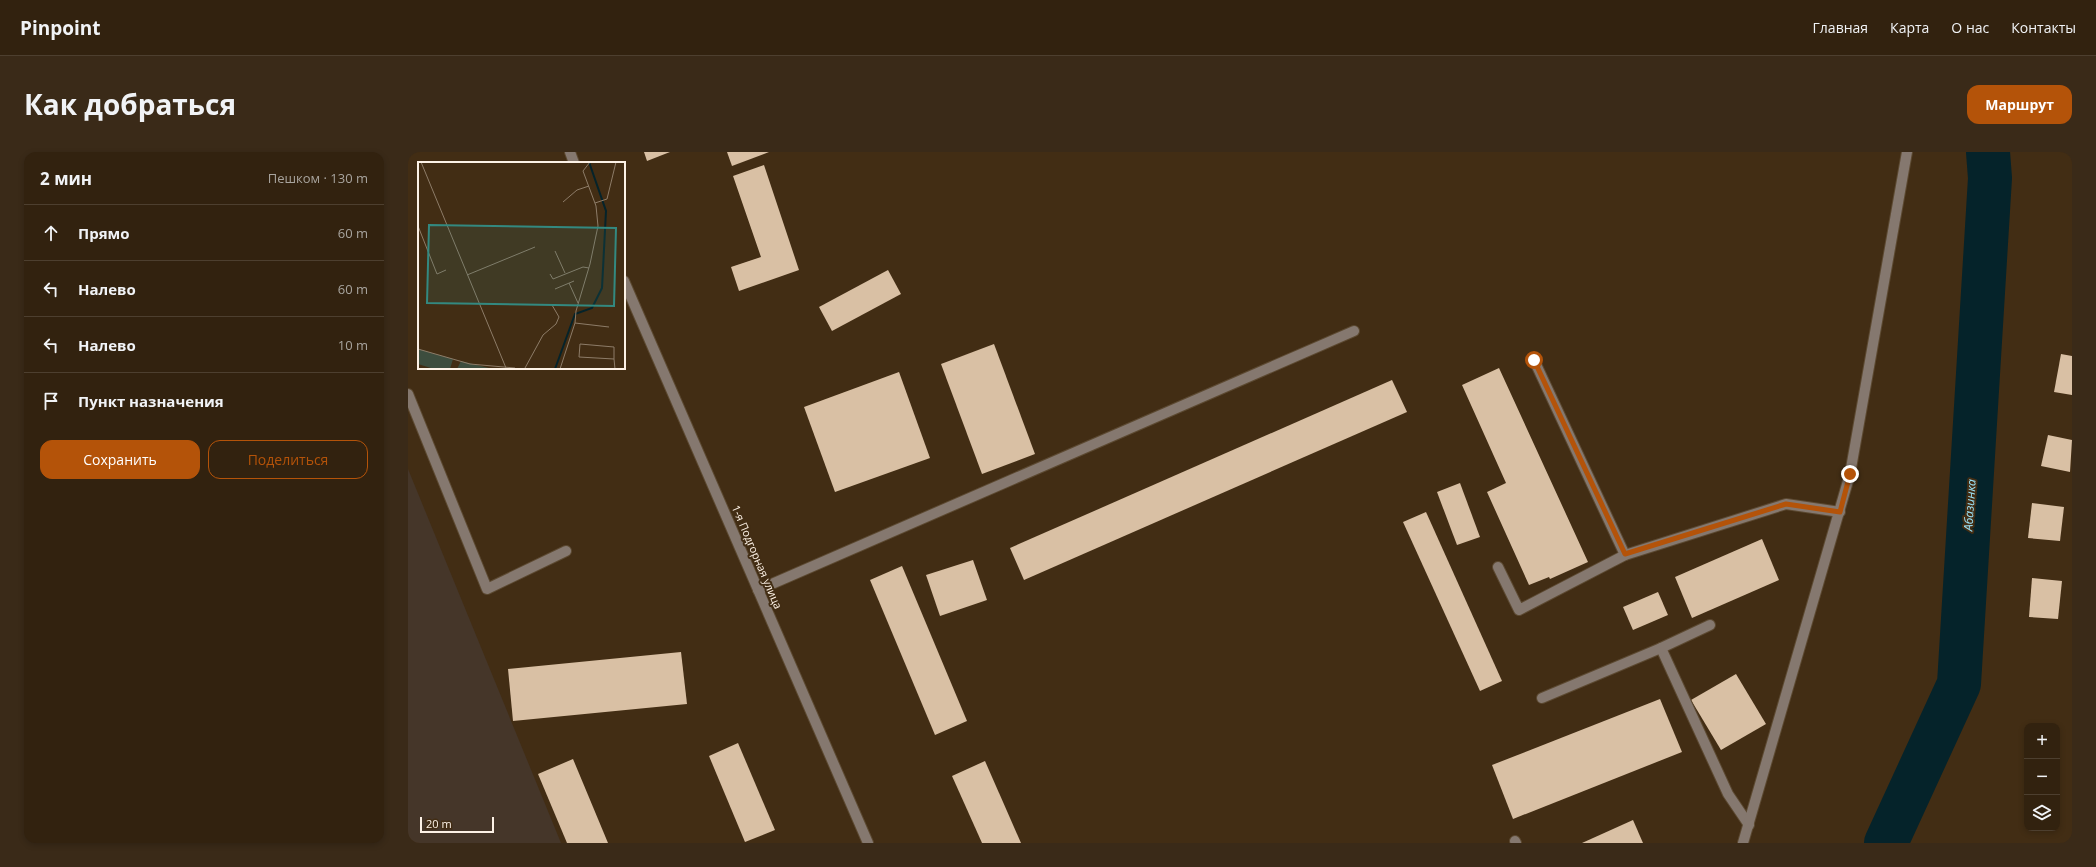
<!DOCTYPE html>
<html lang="ru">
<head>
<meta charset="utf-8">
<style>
  :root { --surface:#32220f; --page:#3a2a18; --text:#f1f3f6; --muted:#a8a49e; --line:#4d3f2f; --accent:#b45309 }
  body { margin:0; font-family:"Open Sans",sans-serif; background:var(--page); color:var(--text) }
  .controls { position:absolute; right:12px; bottom:12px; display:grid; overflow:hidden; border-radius:8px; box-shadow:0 2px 6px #0003 }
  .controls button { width:36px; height:36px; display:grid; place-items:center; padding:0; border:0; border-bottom:1px solid var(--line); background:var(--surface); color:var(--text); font:20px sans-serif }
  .scale { position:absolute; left:12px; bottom:10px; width:74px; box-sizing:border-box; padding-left:4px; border:2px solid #fdf2e6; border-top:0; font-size:11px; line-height:14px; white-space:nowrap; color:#fdf2e6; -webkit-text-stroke:3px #422d14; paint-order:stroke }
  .stop { position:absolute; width:12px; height:12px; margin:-9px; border:3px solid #b45309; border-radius:50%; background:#fff }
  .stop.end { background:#b45309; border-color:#fff; box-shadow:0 1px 4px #0008 }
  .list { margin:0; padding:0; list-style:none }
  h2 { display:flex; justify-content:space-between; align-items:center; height:52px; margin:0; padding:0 16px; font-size:17px }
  h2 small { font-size:13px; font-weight:400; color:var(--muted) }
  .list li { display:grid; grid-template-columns:26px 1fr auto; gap:12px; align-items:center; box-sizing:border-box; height:56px; padding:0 16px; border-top:1px solid var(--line) }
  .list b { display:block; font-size:15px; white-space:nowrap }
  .list em { font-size:13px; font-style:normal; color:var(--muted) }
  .actions { display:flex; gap:8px; padding:12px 16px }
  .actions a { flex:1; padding:9px 0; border:1px solid var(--accent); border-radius:12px; text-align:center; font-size:14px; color:var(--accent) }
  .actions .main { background:var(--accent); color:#fff }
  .icon { flex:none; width:22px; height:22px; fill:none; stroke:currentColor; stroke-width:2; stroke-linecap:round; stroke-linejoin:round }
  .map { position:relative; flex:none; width:1664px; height:691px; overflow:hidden; border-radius:12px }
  header { display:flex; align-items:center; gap:24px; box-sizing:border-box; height:56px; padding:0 20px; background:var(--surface); border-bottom:1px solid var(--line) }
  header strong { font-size:19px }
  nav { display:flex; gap:22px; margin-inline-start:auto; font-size:14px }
  .intro { display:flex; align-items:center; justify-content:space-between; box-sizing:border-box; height:96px; padding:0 24px }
  h1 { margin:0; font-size:28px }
  .button { padding:10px 18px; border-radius:12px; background:var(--accent); color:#fff; font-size:14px; font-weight:700 }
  main { display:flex; gap:24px; padding:0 24px }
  aside { flex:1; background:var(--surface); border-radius:12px; box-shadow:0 2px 6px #0003 }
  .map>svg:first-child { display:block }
</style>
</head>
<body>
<header>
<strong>Pinpoint</strong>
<nav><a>Главная</a><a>Карта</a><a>О нас</a><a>Контакты</a></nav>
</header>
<div class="intro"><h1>Как добраться</h1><a class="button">Маршрут</a></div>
<main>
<aside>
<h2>2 мин<small>Пешком · 130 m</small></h2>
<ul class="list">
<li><svg class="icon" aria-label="ahead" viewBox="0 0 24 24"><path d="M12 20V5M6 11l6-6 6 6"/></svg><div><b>Прямо</b></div><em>60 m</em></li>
<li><svg class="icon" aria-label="left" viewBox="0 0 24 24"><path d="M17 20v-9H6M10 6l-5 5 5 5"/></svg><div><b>Налево</b></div><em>60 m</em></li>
<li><svg class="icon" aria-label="left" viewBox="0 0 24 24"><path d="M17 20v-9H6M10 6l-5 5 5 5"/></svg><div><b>Налево</b></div><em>10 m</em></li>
<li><svg class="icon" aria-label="arrive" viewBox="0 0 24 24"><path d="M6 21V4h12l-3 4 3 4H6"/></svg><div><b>Пункт назначения</b></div></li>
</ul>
<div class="actions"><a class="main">Сохранить</a><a>Поделиться</a></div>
</aside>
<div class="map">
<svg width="1664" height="691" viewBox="0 0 1664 691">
  <rect width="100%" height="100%" fill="#422d14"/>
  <!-- industrial -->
  <path fill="#453629" d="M 0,317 L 153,691 L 0,691 Z"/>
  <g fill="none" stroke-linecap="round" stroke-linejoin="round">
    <!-- river -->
    <path stroke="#05232a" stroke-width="44" d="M 1478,691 L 1551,532 L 1582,26 L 1580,0"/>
  </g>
  <!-- building -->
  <g fill="#d9c0a4">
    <path d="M 236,0 L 262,0 L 239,9 Z"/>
    <path d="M 319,0 L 361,0 L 324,14 Z"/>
    <path d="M 356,13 L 391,118 L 331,139 L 323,115 L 353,105 L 325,24 Z"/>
    <path d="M 480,118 L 493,142 L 424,179 L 411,155 Z"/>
    <path d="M 586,192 L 627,302 L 574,322 L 533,212 Z"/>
    <path d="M 1653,202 L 1664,204 L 1664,243 L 1646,240 Z"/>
    <path d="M 1091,216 L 1180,410 L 1142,427 L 1141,425 L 1121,433 L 1079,340 L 1098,331 L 1054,233 Z"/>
    <path d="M 491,220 L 522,306 L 427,340 L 396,255 Z"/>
    <path d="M 984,228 L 999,260 L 616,428 L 602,396 Z"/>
    <path d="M 1640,283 L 1664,288 L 1662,320 L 1633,314 Z"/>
    <path d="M 1052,331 L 1072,385 L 1049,393 L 1029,340 Z"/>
    <path d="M 1624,351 L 1656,355 L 1652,389 L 1620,386 Z"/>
    <path d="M 1018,360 L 1094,529 L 1072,539 L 995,370 Z"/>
    <path d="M 1354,387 L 1371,428 L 1284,466 L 1267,425 Z"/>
    <path d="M 565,408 L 579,448 L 532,464 L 518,423 Z"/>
    <path d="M 494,414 L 559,569 L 527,583 L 462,428 Z"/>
    <path d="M 1624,426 L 1654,429 L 1650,467 L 1621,465 Z"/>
    <path d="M 1250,440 L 1260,463 L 1225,478 L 1215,455 Z"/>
    <path d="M 273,500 L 279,552 L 105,569 L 100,517 Z"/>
    <path d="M 1328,522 L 1358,572 L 1313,598 L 1283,548 Z"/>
    <path d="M 1252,547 L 1274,600 L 1105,667 L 1084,613 Z"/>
    <path d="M 330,591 L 367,678 L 337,690 L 301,604 Z"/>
    <path d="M 165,607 L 200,691 L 159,691 L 130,622 Z"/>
    <path d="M 577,609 L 613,691 L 574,691 L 544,624 Z"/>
    <path d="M 1225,668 L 1235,691 L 1174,691 Z"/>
  </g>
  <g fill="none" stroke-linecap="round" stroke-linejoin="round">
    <defs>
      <g id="minor">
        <path d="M 162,0 L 166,11"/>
        <path d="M 216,129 L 460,691"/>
        <path d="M 1126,208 L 1217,403"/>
        <path d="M 0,242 L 79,437 L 158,399"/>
        <path d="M 1090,415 L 1111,458 L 1217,403 L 1378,352 L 1432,360"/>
        <path d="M 350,438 L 946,179"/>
        <path d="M 1253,496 L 1320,642 L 1341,673"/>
        <path d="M 1134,546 L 1253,496 L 1302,473"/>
        <path d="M 1107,689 L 1108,691"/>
        <path d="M 1335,691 L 1442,322 L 1499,0"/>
      </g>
    </defs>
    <!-- minor casing -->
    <use href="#minor" stroke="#5c4931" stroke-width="12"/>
    <!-- minor -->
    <use href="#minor" stroke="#85786f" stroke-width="10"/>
  </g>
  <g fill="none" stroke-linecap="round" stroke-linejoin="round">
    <!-- route -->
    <path stroke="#b45309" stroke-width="5" d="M 1126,208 L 1217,402 L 1378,352 L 1432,360 L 1442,322"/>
  </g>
  <g text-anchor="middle" stroke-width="4" stroke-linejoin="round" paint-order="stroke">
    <!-- street labels -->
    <g font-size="11" fill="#fdf2e6" stroke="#422d14">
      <text transform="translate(349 405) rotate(67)" y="4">1-я Подгорная улица</text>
    </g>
    <!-- water labels -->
    <g font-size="12" font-style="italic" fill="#9be3f8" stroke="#422d14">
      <text transform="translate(1562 353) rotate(-86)" y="4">Абазинка</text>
    </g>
  </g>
  <!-- overview -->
  <g transform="translate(10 10)">
    <rect width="207" height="207" fill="#422d14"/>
    <path d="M 0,187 L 35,197 L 32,207 L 16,207 L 0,202 ZM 43,199 L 75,207 L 39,207 Z" fill="#3d4d3e"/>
    <path fill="none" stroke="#05232a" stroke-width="2" d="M 137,207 L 157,152 L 174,146 L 184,126 L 188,49 L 171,0"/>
    <path fill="none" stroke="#8d7c68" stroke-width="1" d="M 3,0 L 88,206M 145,40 L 159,28 L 171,24M 177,41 L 189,37 L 198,0M 0,64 L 19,112 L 28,108M 137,89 L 147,111M 132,112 L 135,117 L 165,105 L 171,106M 49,113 L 117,85M 151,121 L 160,141M 137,127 L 156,119M 157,161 L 191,165M 0,187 L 52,202 L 97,206M 196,197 L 161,195 L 162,182 L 196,185 L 196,197 L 197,207M 107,206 L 125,173 L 138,162 L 141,155 L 134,143M 97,207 L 140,207M 142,207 L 157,161 L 158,149 L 172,102 L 180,64 L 178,44 L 165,9 L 172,0"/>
    <path fill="#338980" fill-opacity="0.15" stroke="#338980" stroke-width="2" d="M 11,63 L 198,66 L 196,144 L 9,141 Z"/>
    <rect width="207" height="207" fill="none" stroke="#fdf2e6" stroke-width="2"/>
  </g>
</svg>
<div class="controls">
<button>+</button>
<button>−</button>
<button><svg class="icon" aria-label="layers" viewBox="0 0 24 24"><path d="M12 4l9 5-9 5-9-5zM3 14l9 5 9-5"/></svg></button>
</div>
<div class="scale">20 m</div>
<div class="stop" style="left:1126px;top:208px"></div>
<div class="stop end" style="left:1442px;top:322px"></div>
</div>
</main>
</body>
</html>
